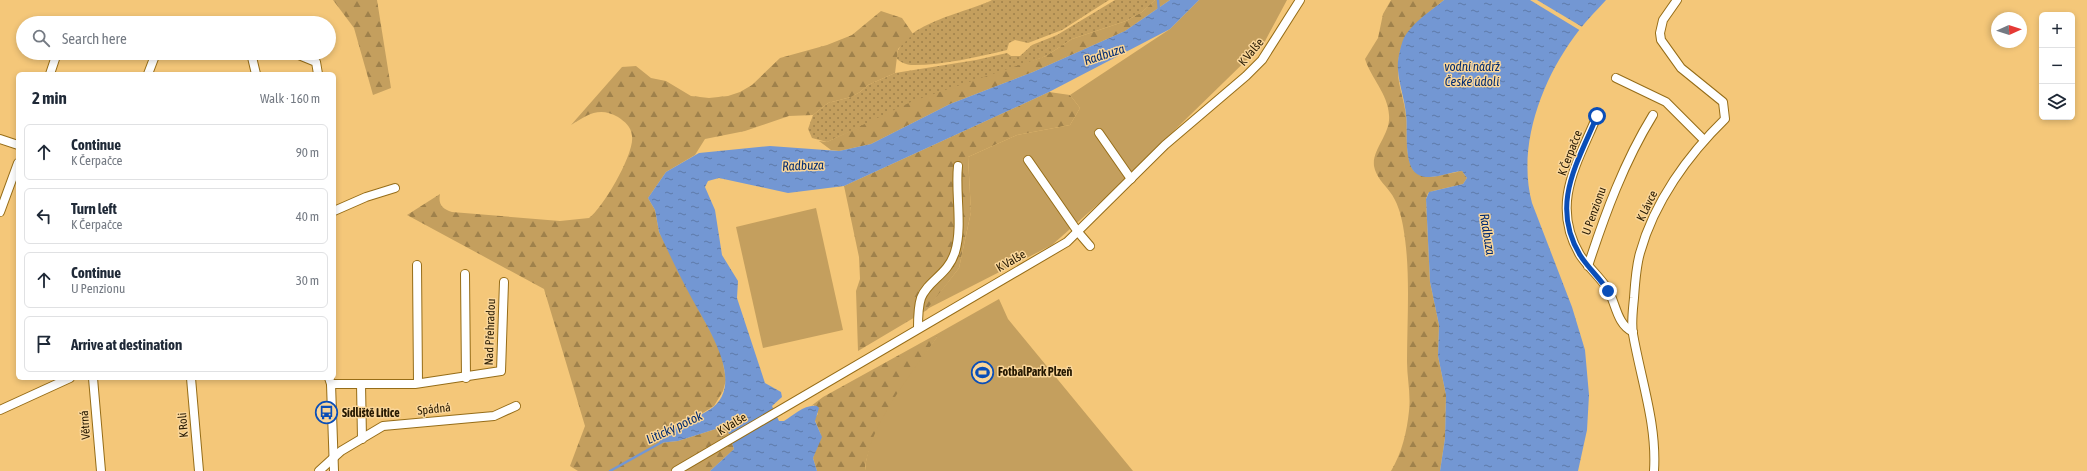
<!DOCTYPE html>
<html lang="en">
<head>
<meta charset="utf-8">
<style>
  :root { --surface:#fff; --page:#f2f2f3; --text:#1f2937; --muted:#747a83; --line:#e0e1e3 }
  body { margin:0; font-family:"Asap Condensed",sans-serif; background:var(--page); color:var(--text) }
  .controls { position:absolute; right:12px; top:12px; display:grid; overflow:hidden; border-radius:6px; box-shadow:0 2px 6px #0003 }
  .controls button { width:36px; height:36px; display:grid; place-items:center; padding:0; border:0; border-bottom:1px solid var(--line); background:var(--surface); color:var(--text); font:20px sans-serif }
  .compass { position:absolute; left:1991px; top:12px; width:36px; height:36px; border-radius:50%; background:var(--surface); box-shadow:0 2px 6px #0003; rotate:87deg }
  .stop { position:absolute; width:12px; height:12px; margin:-9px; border:3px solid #0a4eb8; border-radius:50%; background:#fff }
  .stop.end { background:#0a4eb8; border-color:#fff; box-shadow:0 1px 4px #0008 }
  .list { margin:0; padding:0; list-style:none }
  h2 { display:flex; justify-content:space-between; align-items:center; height:52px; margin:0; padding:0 16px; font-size:17px }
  h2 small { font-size:13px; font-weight:400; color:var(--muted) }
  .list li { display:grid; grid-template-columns:26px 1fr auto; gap:12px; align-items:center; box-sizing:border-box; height:56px; margin:0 8px 8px; padding:0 8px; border:1px solid var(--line); border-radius:6px }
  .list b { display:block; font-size:15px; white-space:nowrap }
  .list p { margin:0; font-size:13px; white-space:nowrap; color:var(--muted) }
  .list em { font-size:13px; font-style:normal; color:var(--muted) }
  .icon { flex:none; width:22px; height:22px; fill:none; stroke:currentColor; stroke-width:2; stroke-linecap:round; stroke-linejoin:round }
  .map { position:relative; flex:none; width:2087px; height:471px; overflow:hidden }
  .search { position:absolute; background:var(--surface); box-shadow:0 2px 6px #0003; left:16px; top:16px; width:320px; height:44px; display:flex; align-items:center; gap:10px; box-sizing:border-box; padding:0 14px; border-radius:22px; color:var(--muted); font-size:15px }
  .panel { position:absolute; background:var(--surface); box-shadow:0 2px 6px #0003; left:16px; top:72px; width:320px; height:308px; border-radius:6px }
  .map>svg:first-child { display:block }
</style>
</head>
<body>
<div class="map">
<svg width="2087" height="471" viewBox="0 0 2087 471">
  <defs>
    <pattern id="grass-dots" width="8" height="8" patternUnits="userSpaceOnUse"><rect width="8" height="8" fill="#c49f5e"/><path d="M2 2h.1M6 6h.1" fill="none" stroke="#9f814b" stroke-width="1.8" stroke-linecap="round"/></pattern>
    <pattern id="forest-firs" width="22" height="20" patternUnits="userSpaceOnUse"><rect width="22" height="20" fill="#c49f5e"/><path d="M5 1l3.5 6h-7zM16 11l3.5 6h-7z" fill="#9f814b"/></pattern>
    <pattern id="water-ripples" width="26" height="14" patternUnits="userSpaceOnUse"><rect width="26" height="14" fill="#7397d3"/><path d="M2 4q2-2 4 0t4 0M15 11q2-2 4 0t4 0" fill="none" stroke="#5e7aa9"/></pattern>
  </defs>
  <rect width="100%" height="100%" fill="#f4c779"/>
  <!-- grass -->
  <g fill="url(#grass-dots)">
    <path d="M 992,0 L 1109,0 L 1062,30 L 1028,43 L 1015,40 L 1009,43 L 1007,50 C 978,57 943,65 914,65 C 907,65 902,63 897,59 C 897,24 967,13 992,0 Z"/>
    <path d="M 1115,0 L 1155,0 L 1142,12 L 1126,21 L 1072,39 L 1046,56 L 882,117 L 827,142 L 812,138 L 808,129 L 813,115 L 828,103 L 851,97 L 860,92 L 868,85 L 895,73 L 976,60 L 1007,53 L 1011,56 L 1020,56 L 1032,45 L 1057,35 Z"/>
  </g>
  <!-- forest -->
  <g fill="url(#forest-firs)">
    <path d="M 333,0 L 377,0 L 391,88 L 373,95 L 354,28 Z"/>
    <path d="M 1155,0 L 1170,0 L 1125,31 L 1033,72 L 950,104 L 871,144 L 839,151 L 831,150 L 819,141 L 827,142 L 913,101 L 1046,56 L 1072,39 L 1126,21 L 1142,12 Z"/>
    <path d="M 1391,0 L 1444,0 C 1419,20 1397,35 1398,71 C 1398,87 1405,101 1406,117 C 1408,134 1404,156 1414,171 L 1432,177 L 1462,171 L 1467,178 L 1463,184 L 1433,191 L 1428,193 L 1426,199 L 1430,282 L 1439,325 L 1438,356 L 1446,395 L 1445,438 L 1440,471 L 1391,471 C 1402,453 1407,431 1409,411 C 1411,394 1407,378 1407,362 C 1407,317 1411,270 1403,226 C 1401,214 1397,201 1390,192 C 1384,184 1376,177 1374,166 C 1372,149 1391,134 1389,115 C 1388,94 1371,78 1365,59 L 1378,38 L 1383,14 Z"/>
    <path d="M 881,11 L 902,18 L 913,34 L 898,49 L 895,73 L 868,85 L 860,92 L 851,97 L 828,103 L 813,115 L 789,116 L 745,131 L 705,139 L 695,155 L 666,172 L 648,198 L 655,210 L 659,232 L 721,352 L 726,380 L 723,391 L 714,406 L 678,428 L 659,443 L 678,441 L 722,427 L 728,431 L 734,449 L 710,471 L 578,471 L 570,466 L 585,426 L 544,289 L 407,215 L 440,194 C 438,204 442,209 452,212 L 560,221 L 589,218 C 603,208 635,153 632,136 C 631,126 625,122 618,117 C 599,106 587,115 571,125 L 622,67 L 636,66 L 651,78 L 666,81 L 691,96 L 709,98 L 728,96 L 740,92 L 752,85 L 780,58 L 827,45 L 852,35 Z"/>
    <path d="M 1049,92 L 1070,95 L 1080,108 L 1070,125 L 1017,135 L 968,157 L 971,212 L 959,268 L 927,310 L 858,351 L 856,291 L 860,279 L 859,257 L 844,186 Z"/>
    <path d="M 937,334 L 937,337 C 916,370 867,432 865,471 L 817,471 L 813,458 L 821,435 L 814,418 L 818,414 L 814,405 L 811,406 L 823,397 Z"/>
  </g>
  <!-- garden -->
  <g fill="#c49f5e">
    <path d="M 1199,0 L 1287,0 L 1264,43 L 1105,198 L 1052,245 L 927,309 L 959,268 L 971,212 L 968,157 L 1017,135 L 1070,125 L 1080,108 L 1070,95 L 1170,29 Z"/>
    <path d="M 816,208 L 843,330 L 763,348 L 736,227 Z"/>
    <path d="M 999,299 L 1008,319 L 1133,471 L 865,471 C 867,427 913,372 937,337 L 937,334 Z"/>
  </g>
  <!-- water -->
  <g fill="url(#water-ripples)">
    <path d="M 1170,0 L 1199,0 L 1170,29 L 1049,92 L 844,186 L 788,193 L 719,178 L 708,181 L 705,187 L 715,210 L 722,255 L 738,281 L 737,298 L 765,383 L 781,392 L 782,397 L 772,406 L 779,421 L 784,421 C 794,415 805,404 817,406 L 819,408 L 815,421 L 822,437 L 813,458 L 817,471 L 710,471 L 734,449 L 728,431 L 722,427 L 678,441 L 659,443 C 663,430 697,418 709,410 C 749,385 705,324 690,295 C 679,275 669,253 659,232 L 655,210 L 648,198 L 666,172 L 699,153 L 770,146 L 839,151 L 871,144 L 950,104 L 1033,72 L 1125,31 Z"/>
    <path d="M 1444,0 L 1606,0 C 1595,12 1584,23 1574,37 C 1541,82 1517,147 1532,203 L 1572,307 L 1585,350 L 1589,395 L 1587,430 L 1578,471 L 1440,471 L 1445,438 L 1446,395 L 1438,356 L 1439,325 L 1430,282 L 1426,199 L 1429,192 L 1463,184 L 1467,178 L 1462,171 C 1448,172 1430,182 1417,174 C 1403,165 1408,129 1406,115 C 1405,100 1399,85 1398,70 C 1397,61 1400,49 1403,40 C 1411,23 1431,11 1444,0 Z"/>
  </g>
  <!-- pier -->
  <path fill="#f4c779" d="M 1530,0 L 1537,0 L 1584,28 L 1581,31 Z"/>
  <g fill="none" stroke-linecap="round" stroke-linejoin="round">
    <!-- stream -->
    <g stroke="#7397d3" stroke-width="2.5">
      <path d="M 1158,0 L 1159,11"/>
      <path d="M 610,471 L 662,442"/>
    </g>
    <defs>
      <g id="minor">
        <path d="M 251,53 L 256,74"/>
        <path d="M 294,53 L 316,62 L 318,74"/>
        <path d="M 50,74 L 57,53"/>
        <path d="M 148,74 L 156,53"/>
        <path d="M 1616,78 L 1666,102 L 1704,140"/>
        <path d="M 1597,116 C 1577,164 1550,204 1580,255 C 1588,267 1599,276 1607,288 C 1616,302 1616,324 1633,332"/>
        <path d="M 1099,133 L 1131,179"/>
        <path d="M 0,139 L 18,145"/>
        <path d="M 1028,160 L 1078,232 L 1090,246"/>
        <path d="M 334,211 L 366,197 L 395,188"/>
        <path d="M 0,212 L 18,163"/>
        <path d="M 417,265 L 418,383"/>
        <path d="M 1588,266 C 1605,214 1624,162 1653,115"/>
        <path d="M 465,274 L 466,378"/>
        <path d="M 918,328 C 918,318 918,307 921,298 C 928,280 948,275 955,252 C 963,226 955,193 958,166"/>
        <path d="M 93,378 L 101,471"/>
        <path d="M 191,378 L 199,471"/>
        <path d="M 329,378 L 331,384 L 334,471"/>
        <path d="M 331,384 L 415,384 L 501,371 L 504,282"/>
        <path d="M 361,384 L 362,439"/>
        <path d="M 0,410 L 70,378"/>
        <path d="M 319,471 L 341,451 L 383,426 L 494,416 L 516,406"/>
        <path d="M 676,471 L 1067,242 L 1165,145 L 1246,76 L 1262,60 L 1300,0"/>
        <path d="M 1654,471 C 1657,424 1641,380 1633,334 C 1631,323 1633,309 1634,298 C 1635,283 1636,267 1640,253 C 1654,202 1688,155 1725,119 L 1723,102 L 1681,68 L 1661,40 L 1660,33 L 1663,20 L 1677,0"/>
      </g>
    </defs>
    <!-- minor casing -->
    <use href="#minor" stroke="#966d18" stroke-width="10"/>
    <!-- minor -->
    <use href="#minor" stroke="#fff" stroke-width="8"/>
  </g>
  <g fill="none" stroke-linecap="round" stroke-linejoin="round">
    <!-- route -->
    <path stroke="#0a4eb8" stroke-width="5" d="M 1597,116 C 1577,164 1550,205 1580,255 C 1588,268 1600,278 1608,291"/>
  </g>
  <!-- icons -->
  <defs>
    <symbol id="stadium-ring" viewBox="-11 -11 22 22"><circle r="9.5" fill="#fad699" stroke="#0a4eb8" stroke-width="1.5"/><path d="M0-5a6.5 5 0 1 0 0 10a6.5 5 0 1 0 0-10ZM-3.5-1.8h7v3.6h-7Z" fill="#0a4eb8"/></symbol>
    <symbol id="bus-ring" viewBox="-11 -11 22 22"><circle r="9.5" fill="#fad699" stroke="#0a4eb8" stroke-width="1.5"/><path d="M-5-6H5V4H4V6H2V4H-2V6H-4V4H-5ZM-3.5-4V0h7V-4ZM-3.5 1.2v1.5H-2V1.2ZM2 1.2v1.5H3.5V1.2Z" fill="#0a4eb8"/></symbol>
  </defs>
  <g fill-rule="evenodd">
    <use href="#stadium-ring" x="970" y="360" width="25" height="25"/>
    <use href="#bus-ring" x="314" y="400" width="25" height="25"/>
  </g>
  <g text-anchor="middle" stroke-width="3" stroke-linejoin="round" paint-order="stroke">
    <!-- street labels -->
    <g font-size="12" fill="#261902" stroke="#fad699">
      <text transform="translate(1251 52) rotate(-50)" y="4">K Valše</text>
      <text transform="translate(1570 153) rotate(-69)" y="4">K Čerpačce</text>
      <text transform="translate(1647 206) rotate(-64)" y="4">K Lávce</text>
      <text transform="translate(1594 211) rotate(-70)" y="4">U Penzionu</text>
      <text transform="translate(1011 261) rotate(-30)" y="4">K Valše</text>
      <text transform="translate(490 332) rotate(-88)" y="4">Nad Přehradou</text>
      <text transform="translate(434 409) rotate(-6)" y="4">Spádná</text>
      <text transform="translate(732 424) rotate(-31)" y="4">K Valše</text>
      <text transform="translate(85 425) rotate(-94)" y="4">Větrná</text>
      <text transform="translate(183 425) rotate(-95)" y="4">K Roli</text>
    </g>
    <!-- poi labels -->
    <g font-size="12" font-weight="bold" fill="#261902" stroke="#fad699" text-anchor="start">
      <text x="998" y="376">FotbalPark Plzeň</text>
      <text x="342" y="417">Sídliště Litice</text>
    </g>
    <!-- water labels -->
    <g font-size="13" font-style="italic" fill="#022c72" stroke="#fad699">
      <text transform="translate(1104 54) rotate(-18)" y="5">Radbuza</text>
      <text x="1472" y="71">vodní nádrž<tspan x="1472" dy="15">České údolí</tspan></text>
      <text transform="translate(803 165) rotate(-2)" y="5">Radbuza</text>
      <text transform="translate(1488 234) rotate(81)" y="5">Radbuza</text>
      <text transform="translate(674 427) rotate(-25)" y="5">Litický potok</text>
    </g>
  </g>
</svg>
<div class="controls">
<button>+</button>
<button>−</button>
<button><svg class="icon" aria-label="layers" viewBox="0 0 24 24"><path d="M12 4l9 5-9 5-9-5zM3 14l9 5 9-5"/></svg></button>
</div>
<svg class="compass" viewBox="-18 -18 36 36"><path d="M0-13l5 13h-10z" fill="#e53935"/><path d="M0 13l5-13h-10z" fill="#747a83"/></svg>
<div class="stop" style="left:1597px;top:116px"></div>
<div class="stop end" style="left:1608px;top:291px"></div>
<div class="search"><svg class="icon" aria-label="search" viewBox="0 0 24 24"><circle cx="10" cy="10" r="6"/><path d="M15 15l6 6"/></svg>Search here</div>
<section class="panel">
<h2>2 min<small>Walk · 160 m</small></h2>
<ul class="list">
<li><svg class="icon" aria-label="ahead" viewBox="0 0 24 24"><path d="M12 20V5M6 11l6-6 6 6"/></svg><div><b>Continue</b><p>K Čerpačce</p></div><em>90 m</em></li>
<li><svg class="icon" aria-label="left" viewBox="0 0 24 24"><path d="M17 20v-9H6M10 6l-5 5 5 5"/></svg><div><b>Turn left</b><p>K Čerpačce</p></div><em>40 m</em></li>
<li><svg class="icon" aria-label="ahead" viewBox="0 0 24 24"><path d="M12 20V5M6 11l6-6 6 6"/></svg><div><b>Continue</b><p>U Penzionu</p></div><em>30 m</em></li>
<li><svg class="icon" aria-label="arrive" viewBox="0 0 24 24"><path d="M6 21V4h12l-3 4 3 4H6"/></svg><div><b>Arrive at destination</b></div></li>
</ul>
</section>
</div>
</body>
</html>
